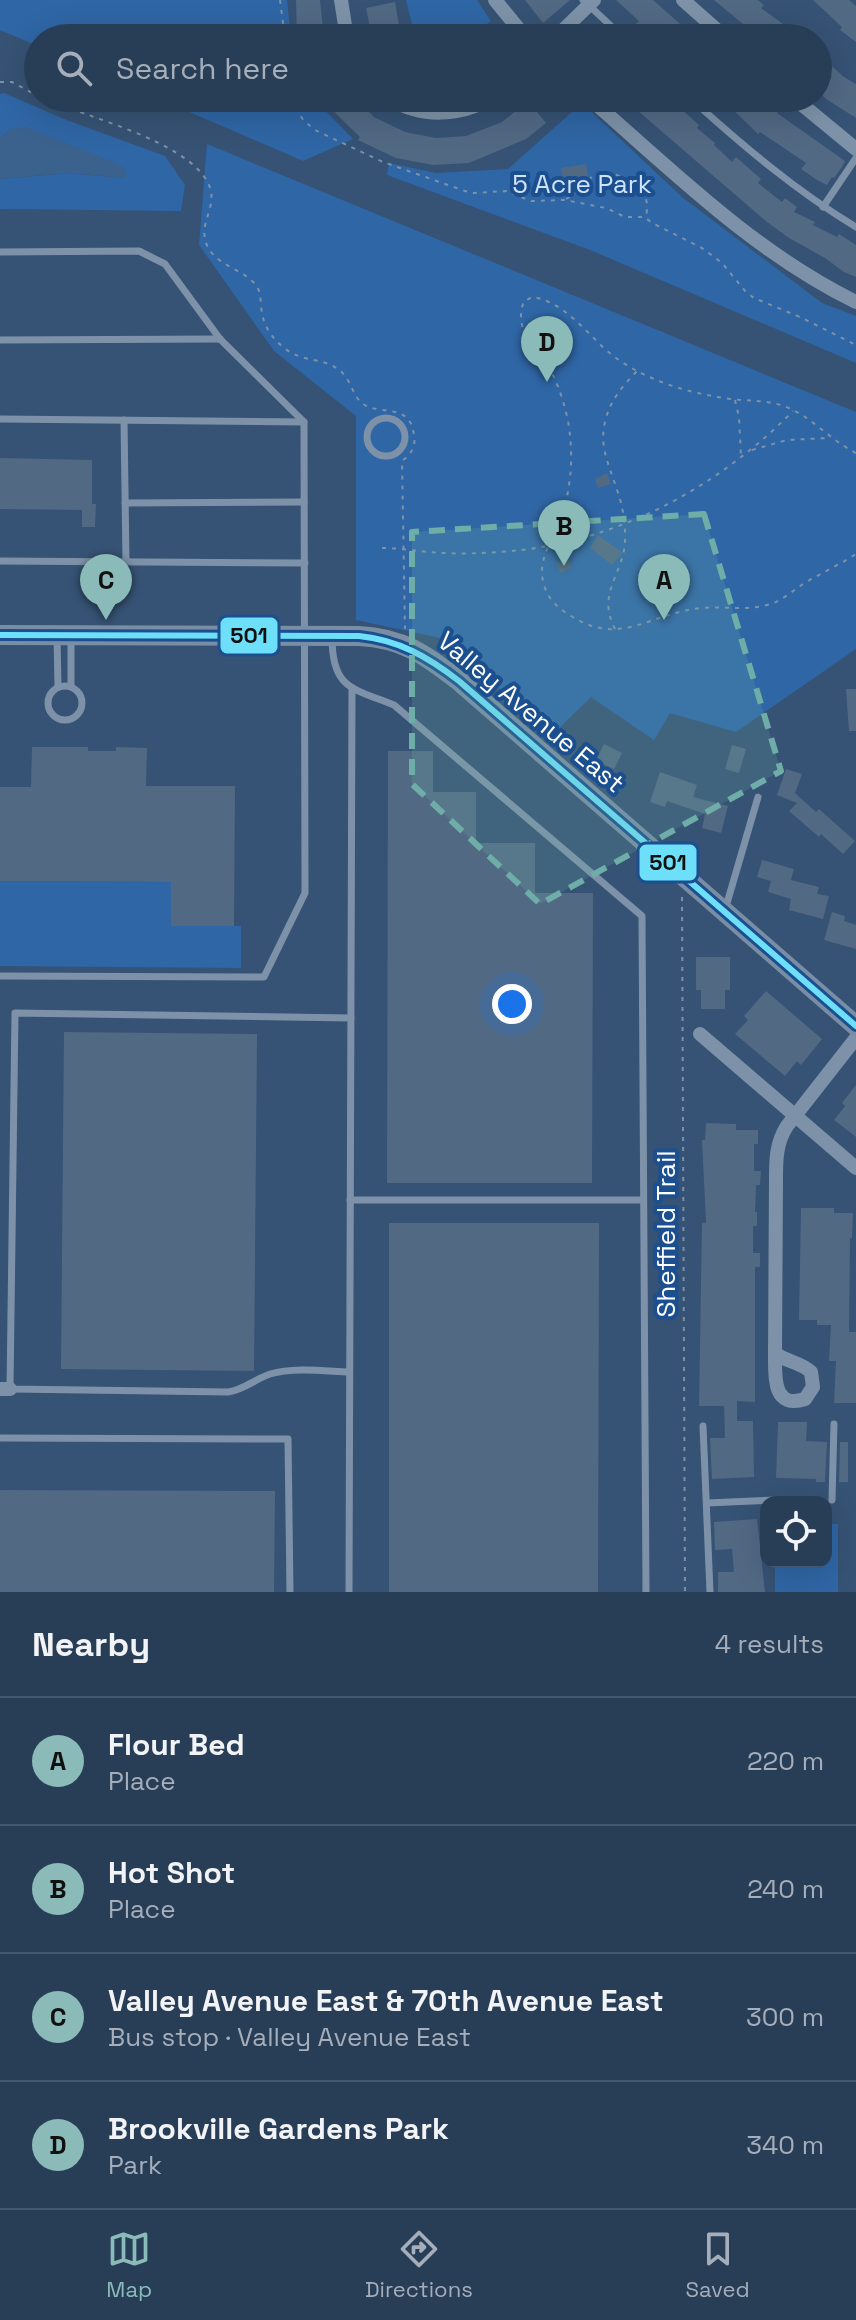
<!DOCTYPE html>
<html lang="en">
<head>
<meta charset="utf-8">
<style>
  :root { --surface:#283e57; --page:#30455d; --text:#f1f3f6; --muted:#a5aeba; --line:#44576d; --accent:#8bbbb9 }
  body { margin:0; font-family:"Space Grotesk",sans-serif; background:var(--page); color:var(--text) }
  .controls { position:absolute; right:24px; bottom:24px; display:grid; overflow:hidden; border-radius:16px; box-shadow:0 8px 32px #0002 }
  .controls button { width:72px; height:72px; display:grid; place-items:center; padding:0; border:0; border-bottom:2px solid var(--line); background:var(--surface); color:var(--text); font:40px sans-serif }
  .you { position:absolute; left:512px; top:1004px; width:28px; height:28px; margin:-20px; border:6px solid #fff; border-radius:50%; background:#1a73e8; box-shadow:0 0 0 12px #1a73e833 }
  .badge { display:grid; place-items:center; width:52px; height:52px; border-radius:50%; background:var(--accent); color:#111; font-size:26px; font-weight:700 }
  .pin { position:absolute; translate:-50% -66px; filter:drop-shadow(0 2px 4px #0008) }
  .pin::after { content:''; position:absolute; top:42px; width:28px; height:24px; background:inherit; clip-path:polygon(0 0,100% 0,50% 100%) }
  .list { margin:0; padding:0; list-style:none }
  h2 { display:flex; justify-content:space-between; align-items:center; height:104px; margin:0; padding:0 32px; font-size:34px }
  h2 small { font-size:26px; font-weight:400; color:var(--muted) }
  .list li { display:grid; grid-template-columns:52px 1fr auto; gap:24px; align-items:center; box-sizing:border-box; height:128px; padding:0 32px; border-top:2px solid var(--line) }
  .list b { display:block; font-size:30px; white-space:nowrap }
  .list p { margin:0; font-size:26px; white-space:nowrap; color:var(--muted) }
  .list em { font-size:26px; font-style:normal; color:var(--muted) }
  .icon { flex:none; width:44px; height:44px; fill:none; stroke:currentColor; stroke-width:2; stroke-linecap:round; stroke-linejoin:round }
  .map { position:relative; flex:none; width:856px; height:1592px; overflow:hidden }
  .search { position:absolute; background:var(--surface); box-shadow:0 8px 32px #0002; left:24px; right:24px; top:24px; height:88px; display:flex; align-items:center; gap:20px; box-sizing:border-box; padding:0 28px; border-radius:44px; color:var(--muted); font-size:30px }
  .sheet { height:616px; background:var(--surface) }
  nav { display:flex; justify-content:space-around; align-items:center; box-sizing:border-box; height:112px; border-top:2px solid var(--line); background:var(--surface); font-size:22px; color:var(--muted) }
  nav a { display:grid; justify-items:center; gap:4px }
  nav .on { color:var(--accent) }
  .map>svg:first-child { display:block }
</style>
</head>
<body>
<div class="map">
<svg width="856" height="1592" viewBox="0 0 856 1592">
  <rect width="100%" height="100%" fill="#365274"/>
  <!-- green -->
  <g fill="#2f66a5">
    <path d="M 0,0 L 287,0 L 291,38 L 38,38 L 38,46 L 0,30 Z"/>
    <path d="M 406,0 L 477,0 L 491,21 L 467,38 L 420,38 L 413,29 Z"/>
    <path d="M 4,93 L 64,119 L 165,156 L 185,185 L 181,211 L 0,209 L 0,179 L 69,173 L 124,178 L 11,129 L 0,138 L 0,94 Z"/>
    <path d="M 157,98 L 313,98 L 353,139 L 303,161 Z"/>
    <path d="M 582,103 L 682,197 L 822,303 L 856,316 L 856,363 L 590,250 L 387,175 L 389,163 L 436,173 L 508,169 Z"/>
    <path d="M 207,144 L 856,412 L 856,649 L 736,732 L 670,713 L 654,740 L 591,697 L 553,734 L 440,638 L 356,620 L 356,416 L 274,351 L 199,245 Z"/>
    <path d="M 0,881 L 171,882 L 171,926 L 241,926 L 241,968 L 0,966 Z"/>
    <path d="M 826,1524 L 838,1524 L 838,1592 L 775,1592 L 775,1562 L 826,1562 Z"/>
  </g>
  <!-- water -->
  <path fill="#3b618d" d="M 26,127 L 116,163 L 126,170 L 125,178 L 69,173 L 0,179 L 0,138 L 11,129 Z"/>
  <!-- building -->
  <g fill="#526984">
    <path d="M 296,0 L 320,0 L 324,38 L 297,38 Z"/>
    <path d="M 525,0 L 570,0 L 543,23 Z"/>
    <path d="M 616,0 L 653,0 L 696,38 L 654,38 L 636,24 L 639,21 Z"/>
    <path d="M 714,0 L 758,0 L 764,5 L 761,8 L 802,38 L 760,38 Z"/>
    <path d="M 813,0 L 849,0 L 856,6 L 856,42 L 840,30 L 842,27 Z"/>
    <path d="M 395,2 L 400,31 L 372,37 L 366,8 Z"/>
    <path d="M 818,54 L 844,77 L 856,84 L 856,118 L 826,99 L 818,90 Z"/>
    <path d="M 338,98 L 355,98 L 374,117 L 405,132 L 436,138 L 466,136 L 502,122 L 528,101 L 546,123 L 526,139 L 469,163 L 433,165 L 396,158 L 358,140 L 360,137 L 329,107 Z"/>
    <path d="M 623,98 L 669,98 L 699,125 L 697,128 L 715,143 L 714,145 L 732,162 L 736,157 L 761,179 L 758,183 L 782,202 L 785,198 L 797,207 L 794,212 L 815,222 L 813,225 L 837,237 L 839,234 L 856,245 L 856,277 L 844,272 L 825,258 L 789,238 L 767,222 Z"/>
    <path d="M 721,98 L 764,98 L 779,111 L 777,113 L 845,161 L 842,167 L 834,178 L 832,177 L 827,185 L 817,180 L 801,169 L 806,163 L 760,132 L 758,134 Z"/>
    <path d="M 586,164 L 588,176 L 575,178 L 577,190 L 565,192 L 561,168 Z"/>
    <path d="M 0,458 L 92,460 L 92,504 L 96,504 L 95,527 L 82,527 L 82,510 L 0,509 Z"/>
    <path d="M 607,473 L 611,484 L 598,488 L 595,479 Z"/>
    <path d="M 598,535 L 623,553 L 612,565 L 590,548 Z"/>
    <path d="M 568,559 L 572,568 L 560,573 L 556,563 Z"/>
    <path d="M 846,689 L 856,689 L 856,731 L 849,731 Z"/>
    <path d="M 604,744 L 622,753 L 614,769 L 596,761 Z"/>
    <path d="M 732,745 L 746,749 L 739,773 L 725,769 Z"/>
    <path d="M 32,747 L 88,747 L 88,751 L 116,751 L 116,747 L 147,748 L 146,786 L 235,786 L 234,926 L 171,926 L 171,882 L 0,881 L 0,787 L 31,787 Z"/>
    <path d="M 388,751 L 433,751 L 433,792 L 476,792 L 476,843 L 535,843 L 535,893 L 593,893 L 592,1183 L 387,1183 Z"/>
    <path d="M 786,769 L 802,774 L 795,793 L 816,812 L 819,809 L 855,841 L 843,854 L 821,834 L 819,837 L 789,811 L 797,803 L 777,795 Z"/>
    <path d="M 660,772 L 697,785 L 693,797 L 728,806 L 721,833 L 702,828 L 705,814 L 667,801 L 665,807 L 650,802 Z"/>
    <path d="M 762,860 L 794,869 L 791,880 L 819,887 L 817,894 L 829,896 L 823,919 L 789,910 L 791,899 L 768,892 L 771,881 L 757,877 Z"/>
    <path d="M 832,912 L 845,916 L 844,921 L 856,925 L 856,949 L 824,940 Z"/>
    <path d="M 696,957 L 730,957 L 730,990 L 725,990 L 725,1009 L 701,1009 L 701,990 L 696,990 Z"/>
    <path d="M 766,991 L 822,1039 L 801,1065 L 797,1061 L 785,1076 L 735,1034 L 748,1020 L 744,1016 Z"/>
    <path d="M 64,1032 L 257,1034 L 254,1371 L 61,1369 Z"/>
    <path d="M 856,1085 L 856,1137 L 834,1120 L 845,1106 L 842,1103 Z"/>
    <path d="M 706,1123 L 736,1124 L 736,1130 L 758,1130 L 758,1144 L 754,1144 L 754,1171 L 761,1171 L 760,1185 L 756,1185 L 755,1212 L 757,1212 L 757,1226 L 753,1226 L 753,1253 L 760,1253 L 760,1267 L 755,1267 L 755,1402 L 737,1401 L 737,1421 L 753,1421 L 754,1477 L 712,1479 L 710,1438 L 725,1438 L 724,1406 L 699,1406 L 702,1223 L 706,1223 L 702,1140 L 705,1140 Z"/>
    <path d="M 801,1208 L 834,1208 L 834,1213 L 853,1213 L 852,1238 L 850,1238 L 849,1332 L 856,1332 L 856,1403 L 834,1403 L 836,1361 L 829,1361 L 831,1325 L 817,1325 L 817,1320 L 799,1320 Z"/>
    <path d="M 389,1223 L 599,1223 L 598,1592 L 389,1592 Z"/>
    <path d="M 778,1422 L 807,1422 L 806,1441 L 827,1442 L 825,1482 L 816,1482 L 816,1479 L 776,1478 Z"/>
    <path d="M 840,1442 L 848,1442 L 848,1482 L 839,1482 Z"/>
    <path d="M 0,1490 L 275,1491 L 274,1592 L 0,1592 Z"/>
    <path d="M 757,1519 L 765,1592 L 718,1592 L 718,1572 L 734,1572 L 732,1549 L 715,1550 L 714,1522 Z"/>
  </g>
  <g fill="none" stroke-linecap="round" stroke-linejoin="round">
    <!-- path -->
    <g stroke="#7d92a8" stroke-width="2" stroke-dasharray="4 6" stroke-linecap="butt">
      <path d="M 280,0 L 285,38"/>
      <path d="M 0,82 L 12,82 L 38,96"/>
      <path d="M 43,98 C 86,117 187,141 208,183 C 221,208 192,226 211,252 C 223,267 244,271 255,284 C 262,292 260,303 262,313 C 264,327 273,339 284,348 C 303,363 323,357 339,370 C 351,378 352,396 363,404 C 381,416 411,402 414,436 C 416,447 411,454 402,461 L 405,629"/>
      <path d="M 294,98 L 295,106 L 303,120 L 315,130 L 383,162 L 465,191 L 474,193 L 506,191 L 531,201 L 565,200 L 606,208 L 625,217 L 646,217"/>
      <path d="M 566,199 C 572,195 578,192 582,187 C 587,183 591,176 597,173 C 609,167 643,186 646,199 C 648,205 646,213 647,219 L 652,223 L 702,248 L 722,263 L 746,292 L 754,298 L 800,317 L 856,345"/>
      <path d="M 735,400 L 739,417 L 741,456"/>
      <path d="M 752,450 L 787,440 L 828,438"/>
      <path d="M 856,453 C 830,440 811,416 784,406 C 766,400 749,401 730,399 C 689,393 650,382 616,358 C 589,338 568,303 533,297 L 524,301 C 521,309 520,317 522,325 C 525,336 536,345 542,355 C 557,379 567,407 570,435 C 573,463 570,492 561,518 C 553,539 538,558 543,581 C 546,596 555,606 568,614 C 620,649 649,613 701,608 C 722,606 745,611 767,605 C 781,602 792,591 803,584 C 821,573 839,565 856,554"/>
      <path d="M 382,548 C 399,548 414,551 430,552 C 460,555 493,553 522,550 C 626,537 720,485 793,411"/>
      <path d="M 615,629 C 595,591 627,572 625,535 C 625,519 622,503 616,487 C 609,465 599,446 605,422 C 610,400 622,387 637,371"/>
      <path d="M 682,897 L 685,1592"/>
    </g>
    <!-- service -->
    <g stroke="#7d92a8" stroke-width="7">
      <path d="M 583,0 L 624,38"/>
      <path d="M 690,98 C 742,145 796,191 856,227"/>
      <path d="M 823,207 L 856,158"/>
      <path d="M 0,252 L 139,251 L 165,264 L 220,339 L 304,422 L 305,893 L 264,977 L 0,976"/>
      <path d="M 0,340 L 220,339"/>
      <circle cx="386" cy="437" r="19"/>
      <path d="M 0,419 L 304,422"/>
      <path d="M 124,420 L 126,562"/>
      <path d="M 125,503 L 304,502"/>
      <path d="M 0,561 L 305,563"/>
      <path d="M 57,637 L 58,687"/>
      <path d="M 332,637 C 332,689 352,688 394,705 L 642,916 L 646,1592"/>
      <circle cx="65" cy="703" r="17"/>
      <path d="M 71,687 L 71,637"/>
      <path d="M 725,910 L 758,797"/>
      <path d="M 350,1200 L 642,1200"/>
      <path d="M 349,1372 C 324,1371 295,1367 270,1374 C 255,1379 244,1390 228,1392 L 10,1389 L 15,1013 L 351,1018"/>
      <path d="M 703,1426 L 710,1592"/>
      <path d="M 0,1438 L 288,1439 L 290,1592"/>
      <path d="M 832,1500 L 834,1424"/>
      <path d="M 707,1503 L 776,1500"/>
      <path d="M 349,1592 L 352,688"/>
    </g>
    <!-- minor -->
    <g stroke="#7d92a8" stroke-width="14">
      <path d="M 341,0 L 347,38"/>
      <path d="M 495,0 L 526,38"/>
      <path d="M 683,0 L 726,38"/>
      <path d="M 555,38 L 594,0"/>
      <path d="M 388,98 C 421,118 459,117 492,98"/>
      <path d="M 589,98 C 674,172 754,252 856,302"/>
      <path d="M 794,98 L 856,149"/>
      <path d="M 700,1034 L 856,1168"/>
      <path d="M 775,1353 C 786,1362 801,1362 811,1372 L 813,1387 L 805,1399 C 772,1410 775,1375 775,1353 L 776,1179 C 776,1160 776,1143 787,1126 L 856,1038"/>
      <path d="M 0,1389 L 10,1389"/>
    </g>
    <!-- secondary -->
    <path stroke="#798da4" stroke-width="20" d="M 0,635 L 359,636 C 403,638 426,655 459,681 L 856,1026"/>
    <defs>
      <path id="bus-1" d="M 0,635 L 359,636 C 399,640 428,657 459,681 L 856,1026"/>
    </defs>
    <!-- bus-1 casing -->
    <use href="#bus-1" stroke="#1b4f8f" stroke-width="12"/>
    <!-- bus-1 -->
    <use href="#bus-1" stroke="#6ddff8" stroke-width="6"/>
  </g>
  <!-- marked area -->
  <path fill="#6fada8" fill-opacity="0.2" stroke="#6fada8" stroke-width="6" stroke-dasharray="16 10" stroke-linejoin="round" d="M 704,514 L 781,771 L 540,904 L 412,784 L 412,532 Z"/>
  <g text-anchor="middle" stroke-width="8" stroke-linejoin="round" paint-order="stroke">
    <!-- park labels -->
    <g font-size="26" fill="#cfe3fa" stroke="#1b4f8f">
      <text x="582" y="193">5 Acre Park</text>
    </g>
    <!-- street labels -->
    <g font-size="26" fill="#fff" stroke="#1b4f8f">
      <text transform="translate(531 712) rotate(40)" y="9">Valley Avenue East</text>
      <text transform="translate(666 1234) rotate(-90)" y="9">Sheffield Trail</text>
    </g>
  </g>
  <g stroke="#1b4f8f" stroke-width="3">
    <rect x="219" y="616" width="60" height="39" rx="8" fill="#6ddff8"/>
    <rect x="638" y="843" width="60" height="39" rx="8" fill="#6ddff8"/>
  </g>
  <g font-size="22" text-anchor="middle" font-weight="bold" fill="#111">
    <text x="249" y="643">501</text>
    <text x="668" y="870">501</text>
  </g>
</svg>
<div class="controls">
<button><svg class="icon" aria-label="locate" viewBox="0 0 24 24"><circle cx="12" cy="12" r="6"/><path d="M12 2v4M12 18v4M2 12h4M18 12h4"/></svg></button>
</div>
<div class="you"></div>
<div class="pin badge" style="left:664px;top:620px">A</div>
<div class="pin badge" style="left:564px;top:566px">B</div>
<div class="pin badge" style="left:106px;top:620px">C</div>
<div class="pin badge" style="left:547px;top:382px">D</div>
<div class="search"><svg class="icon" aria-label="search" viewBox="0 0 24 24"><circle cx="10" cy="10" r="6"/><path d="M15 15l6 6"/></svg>Search here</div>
</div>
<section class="sheet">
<h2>Nearby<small>4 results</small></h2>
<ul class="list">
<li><span class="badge">A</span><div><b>Flour Bed</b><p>Place</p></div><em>220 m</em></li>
<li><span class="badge">B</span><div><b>Hot Shot</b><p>Place</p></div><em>240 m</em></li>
<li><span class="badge">C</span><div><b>Valley Avenue East &amp; 70th Avenue East</b><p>Bus stop · Valley Avenue East</p></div><em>300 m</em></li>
<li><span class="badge">D</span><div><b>Brookville Gardens Park</b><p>Park</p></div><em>340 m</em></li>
</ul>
</section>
<nav>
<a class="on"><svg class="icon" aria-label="map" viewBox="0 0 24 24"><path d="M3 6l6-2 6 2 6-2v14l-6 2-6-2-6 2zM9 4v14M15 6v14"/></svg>Map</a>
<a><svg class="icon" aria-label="directions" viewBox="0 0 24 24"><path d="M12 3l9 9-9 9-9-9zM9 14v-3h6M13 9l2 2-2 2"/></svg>Directions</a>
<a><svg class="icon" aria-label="saved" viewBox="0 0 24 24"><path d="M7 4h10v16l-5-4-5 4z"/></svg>Saved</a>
</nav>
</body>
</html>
